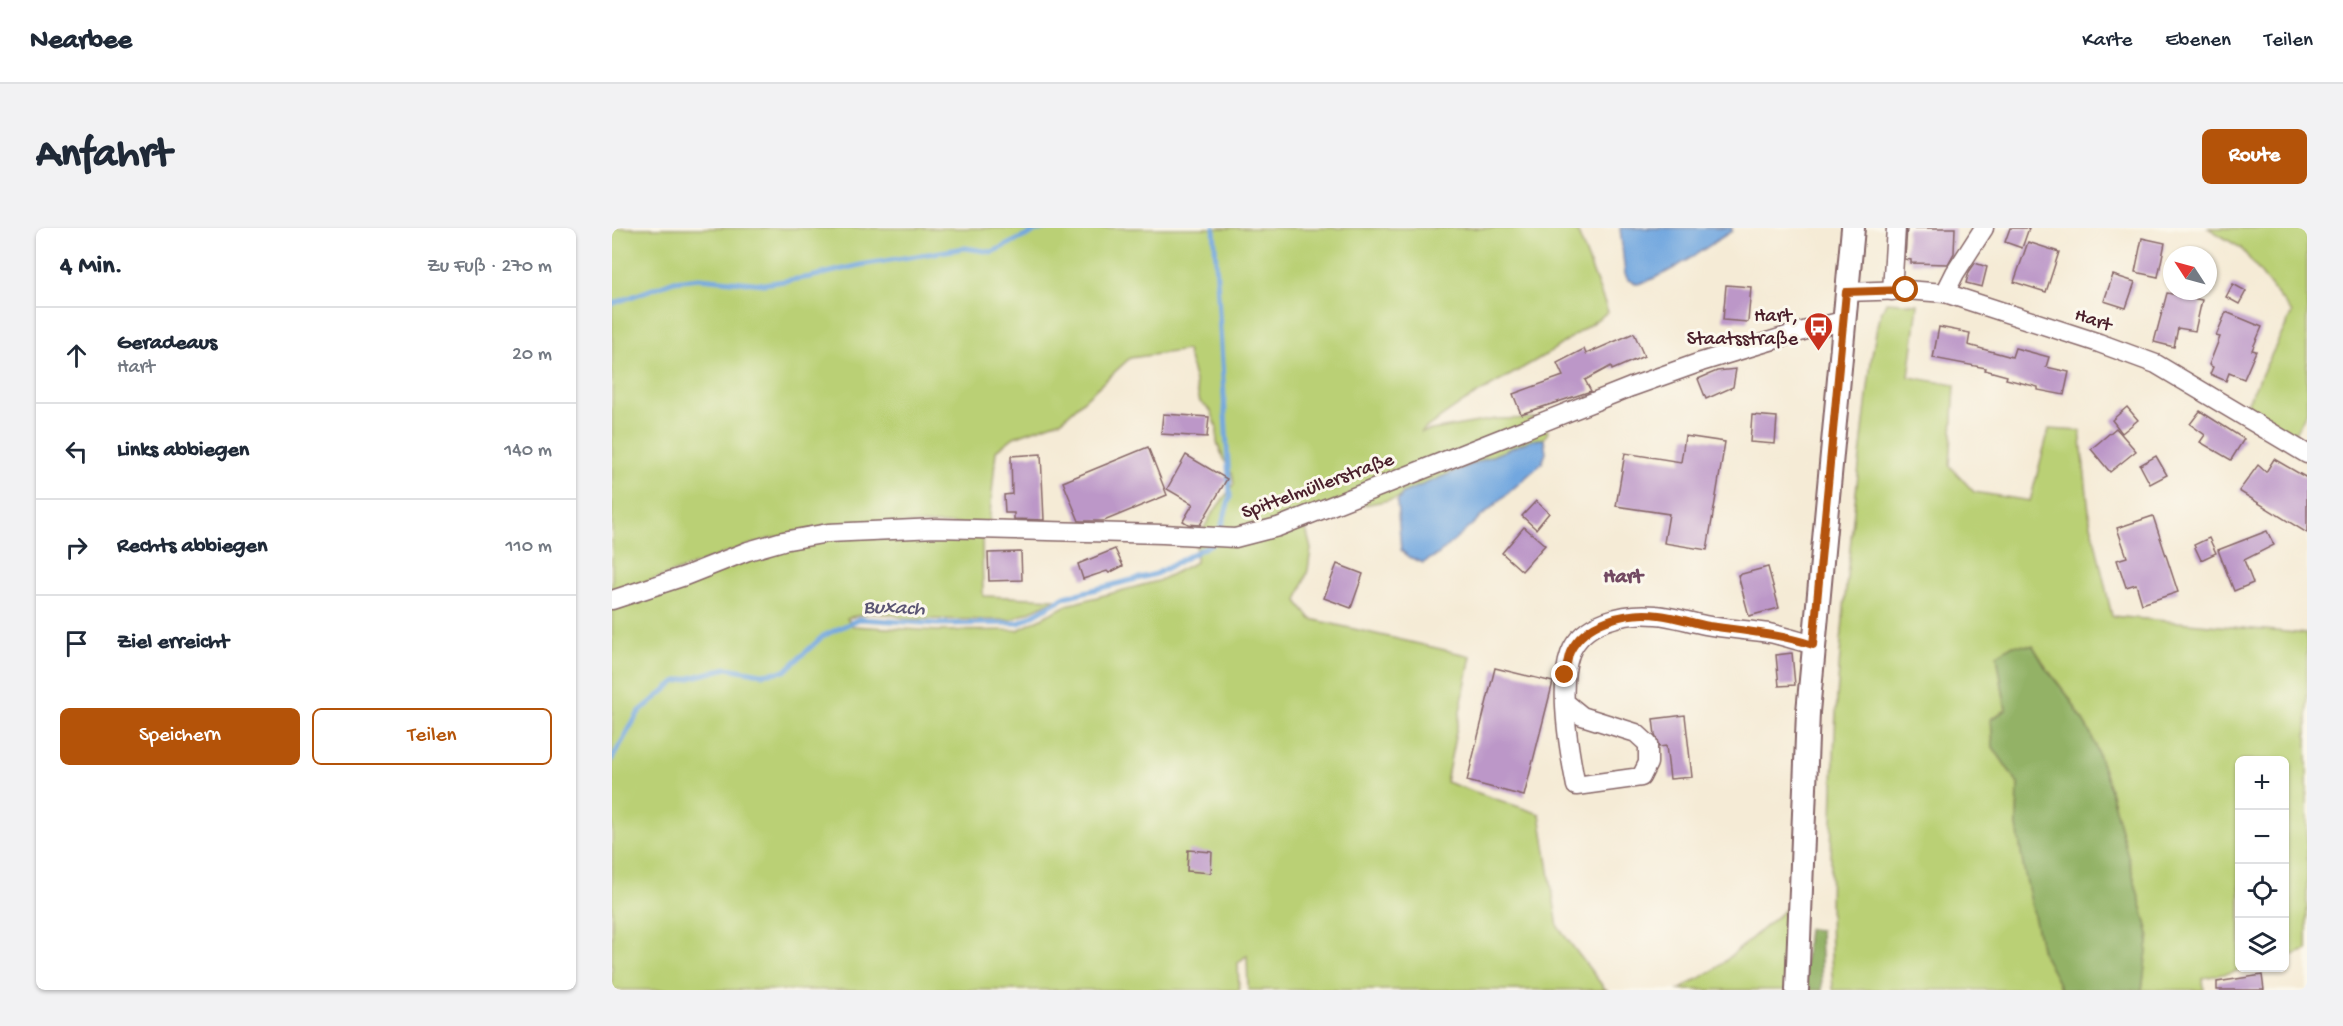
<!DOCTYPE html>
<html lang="de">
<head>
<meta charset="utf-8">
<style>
  :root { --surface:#fff; --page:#f2f2f3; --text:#1f2937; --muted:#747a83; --line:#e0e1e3; --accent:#b45309 }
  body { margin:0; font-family:"Gochi Hand",sans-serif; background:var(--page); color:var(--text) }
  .controls { position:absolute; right:18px; bottom:18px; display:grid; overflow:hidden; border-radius:9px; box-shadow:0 2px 4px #0004 }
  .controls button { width:54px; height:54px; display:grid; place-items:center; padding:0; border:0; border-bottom:2px solid var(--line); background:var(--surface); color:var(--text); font:30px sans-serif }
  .compass { position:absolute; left:1551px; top:18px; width:54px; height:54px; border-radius:50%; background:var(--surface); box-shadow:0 2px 4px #0004; rotate:306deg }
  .stop { position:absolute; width:18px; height:18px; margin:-14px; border:4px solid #b45309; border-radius:50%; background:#fff }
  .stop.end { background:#b45309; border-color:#fff; box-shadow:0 2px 6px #0008 }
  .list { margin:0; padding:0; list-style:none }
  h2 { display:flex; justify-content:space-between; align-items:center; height:78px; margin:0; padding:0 24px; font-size:26px }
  h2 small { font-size:20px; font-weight:400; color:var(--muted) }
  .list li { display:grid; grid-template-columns:39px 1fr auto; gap:18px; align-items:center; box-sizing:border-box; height:96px; padding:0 24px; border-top:2px solid var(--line) }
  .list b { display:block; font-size:22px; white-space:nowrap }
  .list p { margin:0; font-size:20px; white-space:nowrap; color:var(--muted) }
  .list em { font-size:20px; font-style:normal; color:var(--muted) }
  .actions { display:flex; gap:12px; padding:18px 24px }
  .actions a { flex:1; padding:14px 0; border:2px solid var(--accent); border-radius:9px; text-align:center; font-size:21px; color:var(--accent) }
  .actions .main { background:var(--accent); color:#fff }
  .icon { flex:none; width:33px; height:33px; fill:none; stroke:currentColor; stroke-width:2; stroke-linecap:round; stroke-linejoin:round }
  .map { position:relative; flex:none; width:1695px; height:762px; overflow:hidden; border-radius:9px }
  header { display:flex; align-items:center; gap:36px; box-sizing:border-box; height:84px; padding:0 30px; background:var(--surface); border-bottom:2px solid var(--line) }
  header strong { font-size:28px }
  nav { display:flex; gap:33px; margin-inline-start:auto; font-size:21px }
  .intro { display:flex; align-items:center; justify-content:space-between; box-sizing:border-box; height:144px; padding:0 36px }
  h1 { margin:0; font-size:42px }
  .button { padding:15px 27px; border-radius:9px; background:var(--accent); color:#fff; font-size:21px; font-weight:700 }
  main { display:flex; gap:36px; padding:0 36px }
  aside { flex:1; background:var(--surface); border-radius:9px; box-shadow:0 2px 4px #0004 }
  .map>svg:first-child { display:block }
</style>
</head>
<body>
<header>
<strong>Nearbee</strong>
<nav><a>Karte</a><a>Ebenen</a><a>Teilen</a></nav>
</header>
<div class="intro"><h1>Anfahrt</h1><a class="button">Route</a></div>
<main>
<aside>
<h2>4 Min.<small>Zu Fuß · 270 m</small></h2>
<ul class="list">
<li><svg class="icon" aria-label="ahead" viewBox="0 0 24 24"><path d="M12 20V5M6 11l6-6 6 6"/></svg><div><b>Geradeaus</b><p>Hart</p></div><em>20 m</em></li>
<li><svg class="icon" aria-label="left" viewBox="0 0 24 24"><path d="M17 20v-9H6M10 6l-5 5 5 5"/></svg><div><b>Links abbiegen</b></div><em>140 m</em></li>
<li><svg class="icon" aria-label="right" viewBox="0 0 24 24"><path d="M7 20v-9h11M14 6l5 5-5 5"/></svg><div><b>Rechts abbiegen</b></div><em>110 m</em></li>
<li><svg class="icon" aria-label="arrive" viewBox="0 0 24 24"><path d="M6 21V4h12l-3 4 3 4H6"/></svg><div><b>Ziel erreicht</b></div></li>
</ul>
<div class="actions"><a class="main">Speichern</a><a>Teilen</a></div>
</aside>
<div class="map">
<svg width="1695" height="762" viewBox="0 0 1695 762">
  <rect width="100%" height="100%" fill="#fbf7ec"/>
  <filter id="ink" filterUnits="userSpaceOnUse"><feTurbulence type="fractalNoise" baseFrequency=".0167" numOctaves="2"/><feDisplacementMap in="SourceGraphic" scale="12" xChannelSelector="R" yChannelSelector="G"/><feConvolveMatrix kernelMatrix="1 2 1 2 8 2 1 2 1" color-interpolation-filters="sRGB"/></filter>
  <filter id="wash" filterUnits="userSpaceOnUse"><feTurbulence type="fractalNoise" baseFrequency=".008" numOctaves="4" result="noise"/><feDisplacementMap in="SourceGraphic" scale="24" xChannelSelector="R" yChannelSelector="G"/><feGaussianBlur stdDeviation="1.35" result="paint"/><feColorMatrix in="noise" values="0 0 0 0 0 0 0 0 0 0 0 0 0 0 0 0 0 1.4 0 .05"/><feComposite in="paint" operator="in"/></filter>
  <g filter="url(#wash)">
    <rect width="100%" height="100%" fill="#f5ebd6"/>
    <!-- green -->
    <g fill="#bad075" stroke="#827850" stroke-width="1.5">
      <path d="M 0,0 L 964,0 L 996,84 L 935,126 L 853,173 L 808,204 L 884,191 L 929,190 L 936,204 L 932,211 L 919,212 L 791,265 L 787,270 L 747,278 L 693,297 L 699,321 L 696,342 L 685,373 L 699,391 L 859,428 L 834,554 L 928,586 L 946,699 L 993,761 L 996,762 L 636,762 L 635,727 L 626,735 L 627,762 L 0,762 L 0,379 C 59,364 113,332 172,318 C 238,302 305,309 372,307 L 370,310 L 371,368 L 445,371 L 399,392 L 295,391 L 278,386 L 258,385 L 235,390 L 241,398 L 326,403 L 406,402 L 455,377 L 546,353 L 584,334 L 584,314 L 600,286 L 622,256 L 620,246 L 611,230 L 605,214 L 605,199 L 599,183 L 588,174 L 575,122 L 518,130 L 450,192 L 402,209 L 384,223 L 377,297 C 310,296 239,291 173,307 C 113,321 59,349 0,365 Z"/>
      <path d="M 1596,0 L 1695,0 L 1695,183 L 1681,210 L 1633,180 L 1680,85 L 1629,20 Z"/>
      <path d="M 1274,74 L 1306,76 L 1297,149 L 1343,157 L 1338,238 L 1362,264 L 1418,273 L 1437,201 L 1468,203 L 1478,292 L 1500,388 L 1695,406 L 1695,722 L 1673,730 L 1672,532 L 1628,532 L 1628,740 L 1641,740 L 1591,750 L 1592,762 L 1530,762 L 1537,706 L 1496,555 L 1479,506 L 1456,468 L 1435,441 L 1421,418 L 1385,427 L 1394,482 L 1379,491 L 1381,519 L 1406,555 L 1405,598 L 1430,724 L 1450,762 L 1221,762 C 1216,695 1219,629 1221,562 C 1224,419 1243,276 1259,133 L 1266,93 Z"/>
      <path d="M 1176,679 L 1176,762 L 1067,762 L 1105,740 Z"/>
    </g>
    <!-- forest -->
    <g fill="#93b266" stroke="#6e6848" stroke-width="1.5">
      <path d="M 1401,417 L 1421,418 L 1435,442 L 1456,468 L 1479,506 L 1496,555 L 1537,706 L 1530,762 L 1450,762 L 1430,724 L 1411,637 L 1405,598 L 1406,556 L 1381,519 L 1379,491 L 1394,482 L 1385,427 Z"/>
      <path d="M 1196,701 L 1208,702 L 1210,762 L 1190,762 Z"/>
    </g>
    <!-- water -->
    <g fill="#72a7df" stroke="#5e6385" stroke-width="1.5">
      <path d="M 1008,0 L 1120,0 L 1120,3 C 1090,21 1060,46 1026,56 L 1016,52 L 1013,46 Z"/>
      <path d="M 932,211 L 934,225 L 930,235 L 827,326 L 811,335 L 797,329 L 789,322 L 785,274 L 791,265 L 919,212 Z"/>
    </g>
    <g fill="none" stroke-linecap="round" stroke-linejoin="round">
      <!-- stream -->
      <g stroke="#72a7df" stroke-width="5">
        <path d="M 602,0 L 618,269 L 608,303"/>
        <path d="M 0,76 L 62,53 L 87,50 L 152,56 L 198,49 L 248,37 L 353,20 L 380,24 L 424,3 L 437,0"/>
        <path d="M 0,531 L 27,484 L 63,454 L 115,440 L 150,446 L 173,443 L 211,408 L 247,391 L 325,396 L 407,395 L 453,369 L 544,346 L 601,315"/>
      </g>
    </g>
    <g id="blocks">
      <!-- building -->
      <g fill="#bc97c8">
        <path d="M 1295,0 L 1343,0 L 1342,25 L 1336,36 L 1299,35 L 1299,32 L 1293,31 Z"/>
        <path d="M 1398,0 L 1417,0 L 1410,20 L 1393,14 Z"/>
        <path d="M 1530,10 L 1553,15 L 1546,49 L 1523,44 Z"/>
        <path d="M 1416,14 L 1447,24 L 1434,64 L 1402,54 Z"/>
        <path d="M 1363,35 L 1375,39 L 1370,59 L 1354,55 L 1357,44 Z"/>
        <path d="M 1501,47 L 1523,54 L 1514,80 L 1492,73 Z"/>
        <path d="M 1621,56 L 1634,63 L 1627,76 L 1614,69 Z"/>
        <path d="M 1114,57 L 1139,59 L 1136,94 L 1111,92 Z"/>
        <path d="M 1555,65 L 1590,72 L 1583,103 L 1566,100 L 1562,119 L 1542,114 Z"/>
        <path d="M 1614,84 L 1650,99 L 1640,122 L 1644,123 L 1632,151 L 1617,145 L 1614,153 L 1598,146 L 1601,139 L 1597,137 L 1608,109 L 1604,108 Z"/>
        <path d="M 1327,99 L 1358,105 L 1356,117 L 1400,129 L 1403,120 L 1437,129 L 1434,139 L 1457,144 L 1452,167 L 1426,162 L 1426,159 L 1394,151 L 1395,148 L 1373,142 L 1374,140 L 1321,130 Z"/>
        <path d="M 1022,105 L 1032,128 L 1000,142 L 999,138 L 973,152 L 979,163 L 909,186 L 901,166 L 951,148 L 945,135 L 972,121 L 974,126 Z"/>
        <path d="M 1124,141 L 1121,159 L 1094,171 L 1086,151 L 1105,143 Z"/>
        <path d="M 1515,179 L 1526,192 L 1510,205 L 1500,192 Z"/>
        <path d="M 1588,183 L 1632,211 L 1619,232 L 1588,214 L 1593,207 L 1578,196 Z"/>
        <path d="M 551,186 L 597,189 L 595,209 L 549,206 Z"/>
        <path d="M 1140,187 L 1165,189 L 1163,216 L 1138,214 Z"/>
        <path d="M 1504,200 L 1524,223 L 1498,244 L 1479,221 Z"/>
        <path d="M 1073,208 L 1113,214 L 1095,322 L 1052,315 L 1057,286 L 1004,278 L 1013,225 L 1069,234 Z"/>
        <path d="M 536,219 L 555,267 L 492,293 L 467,293 L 451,254 Z"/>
        <path d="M 429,226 L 432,292 L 402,291 L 402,285 L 393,285 L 392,267 L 400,266 L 399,228 Z"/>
        <path d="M 574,227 L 615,251 L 588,297 L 576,296 L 571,293 L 581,276 L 555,261 Z"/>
        <path d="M 1544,228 L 1555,247 L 1538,256 L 1528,237 Z"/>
        <path d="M 1662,231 L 1695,250 L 1695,305 L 1627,263 L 1646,237 L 1654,244 Z"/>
        <path d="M 924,273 L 937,285 L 924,301 L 910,288 Z"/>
        <path d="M 1541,288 L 1566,364 L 1530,376 L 1524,356 L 1514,359 L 1505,332 L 1515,329 L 1505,300 Z"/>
        <path d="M 912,299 L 933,317 L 910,343 L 890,325 Z"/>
        <path d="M 1655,303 L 1662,317 L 1632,332 L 1641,355 L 1622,363 L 1606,322 Z"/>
        <path d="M 1597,310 L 1604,325 L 1589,332 L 1582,317 Z"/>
        <path d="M 503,321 L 511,338 L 497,345 L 495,343 L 471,351 L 466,336 Z"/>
        <path d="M 409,324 L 410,352 L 377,353 L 376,325 Z"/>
        <path d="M 725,336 L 751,346 L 739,380 L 712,370 Z"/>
        <path d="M 1156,339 L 1167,380 L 1137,388 L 1126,347 Z"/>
        <path d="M 1180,425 L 1183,457 L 1167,458 L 1164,427 Z"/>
        <path d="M 883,440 L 941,454 L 912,568 L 855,553 Z"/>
        <path d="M 1073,487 L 1080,549 L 1058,551 L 1054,518 L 1047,519 L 1043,507 L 1041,491 Z"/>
        <path d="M 576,622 L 600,624 L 599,645 L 575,643 Z"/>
        <path d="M 1650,747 L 1652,762 L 1605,762 L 1605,754 Z"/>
      </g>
    </g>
  </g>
  <g filter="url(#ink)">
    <use href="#blocks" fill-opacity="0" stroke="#866667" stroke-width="1.5"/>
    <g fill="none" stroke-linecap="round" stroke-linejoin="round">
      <defs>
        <g id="minor">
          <path d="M 1280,63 L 1284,0"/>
          <path d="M 1234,64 L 1294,62 L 1333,65 L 1487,115 L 1544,136 L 1695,226"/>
          <path d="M 1333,65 L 1343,45 L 1372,0"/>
          <path d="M 0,372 L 73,348 L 136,323 L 171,313 L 216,305 L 324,300 L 551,306 L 623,310 L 666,299 L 1019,159 L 1089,134 L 1198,101 L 1231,93"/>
          <path d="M 954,475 L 970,488 L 1024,505 L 1036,516 L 1036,535 L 1029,549 L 964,558 C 957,523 946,459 958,426 C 970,393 1014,384 1044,387 C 1060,388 1077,394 1093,397 C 1114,401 1136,402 1157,405 C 1172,408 1187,413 1201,417"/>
        </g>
        <path id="major" d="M 1185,762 L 1196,484 L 1241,0"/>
      </defs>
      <!-- minor casing -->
      <use href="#minor" stroke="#866667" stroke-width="21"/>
      <!-- major casing -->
      <use href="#major" stroke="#866667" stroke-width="26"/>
      <!-- minor -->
      <use href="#minor" stroke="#fff" stroke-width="18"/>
      <!-- major -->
      <use href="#major" stroke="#fff" stroke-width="22"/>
    </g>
  </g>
  <g fill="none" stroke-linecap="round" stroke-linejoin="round" filter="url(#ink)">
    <!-- route -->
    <path stroke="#b45309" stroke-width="8" d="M 953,447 C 955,440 955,431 958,424 C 973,393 1015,383 1047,387 C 1064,389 1080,395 1097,398 C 1133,403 1167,406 1201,417 L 1234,64 L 1294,62"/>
  </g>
  <!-- icons -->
  <defs>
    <symbol id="bus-pin" viewBox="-11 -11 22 30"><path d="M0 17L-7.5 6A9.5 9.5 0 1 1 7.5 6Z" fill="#c8321e" stroke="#fbf7ec"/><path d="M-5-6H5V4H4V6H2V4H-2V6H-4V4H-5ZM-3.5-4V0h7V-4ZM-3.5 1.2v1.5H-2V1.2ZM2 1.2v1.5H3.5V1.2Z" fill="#fff"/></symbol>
  </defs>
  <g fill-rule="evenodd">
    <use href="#bus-pin" x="1190" y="82" width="33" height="45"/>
  </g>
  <g text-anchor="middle" stroke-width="6" stroke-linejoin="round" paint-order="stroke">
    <!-- poi labels -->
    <g font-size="20" fill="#4a1f2b" stroke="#fbf7ec" text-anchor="end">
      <text x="1186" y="93">Hart,<tspan x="1186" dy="23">Staatsstraße</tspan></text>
    </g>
    <!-- street labels -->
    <g font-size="20" fill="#4a1f2b" stroke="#fbf7ec">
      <text transform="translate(1482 90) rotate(19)" y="7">Hart</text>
      <text transform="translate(705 256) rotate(-20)" y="7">Spittelmüllerstraße</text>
    </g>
    <!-- neighbourhood labels -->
    <g font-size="21" font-weight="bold" fill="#724962" stroke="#fbf7ec">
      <text x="1011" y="354">Hart</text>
    </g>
    <!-- water labels -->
    <g font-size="21" font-style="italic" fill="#5a5573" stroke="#fbf7ec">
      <text transform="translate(282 378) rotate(2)" y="7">Buxach</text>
    </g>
  </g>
</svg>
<div class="controls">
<button>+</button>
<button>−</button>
<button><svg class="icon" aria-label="locate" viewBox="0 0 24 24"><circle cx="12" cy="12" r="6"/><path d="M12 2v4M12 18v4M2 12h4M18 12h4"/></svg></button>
<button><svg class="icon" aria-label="layers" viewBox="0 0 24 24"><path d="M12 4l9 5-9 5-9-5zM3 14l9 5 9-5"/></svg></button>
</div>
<svg class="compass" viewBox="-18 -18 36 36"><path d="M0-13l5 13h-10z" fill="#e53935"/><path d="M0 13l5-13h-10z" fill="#747a83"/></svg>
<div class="stop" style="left:1294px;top:62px"></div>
<div class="stop end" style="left:953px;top:447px"></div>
</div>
</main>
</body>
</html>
